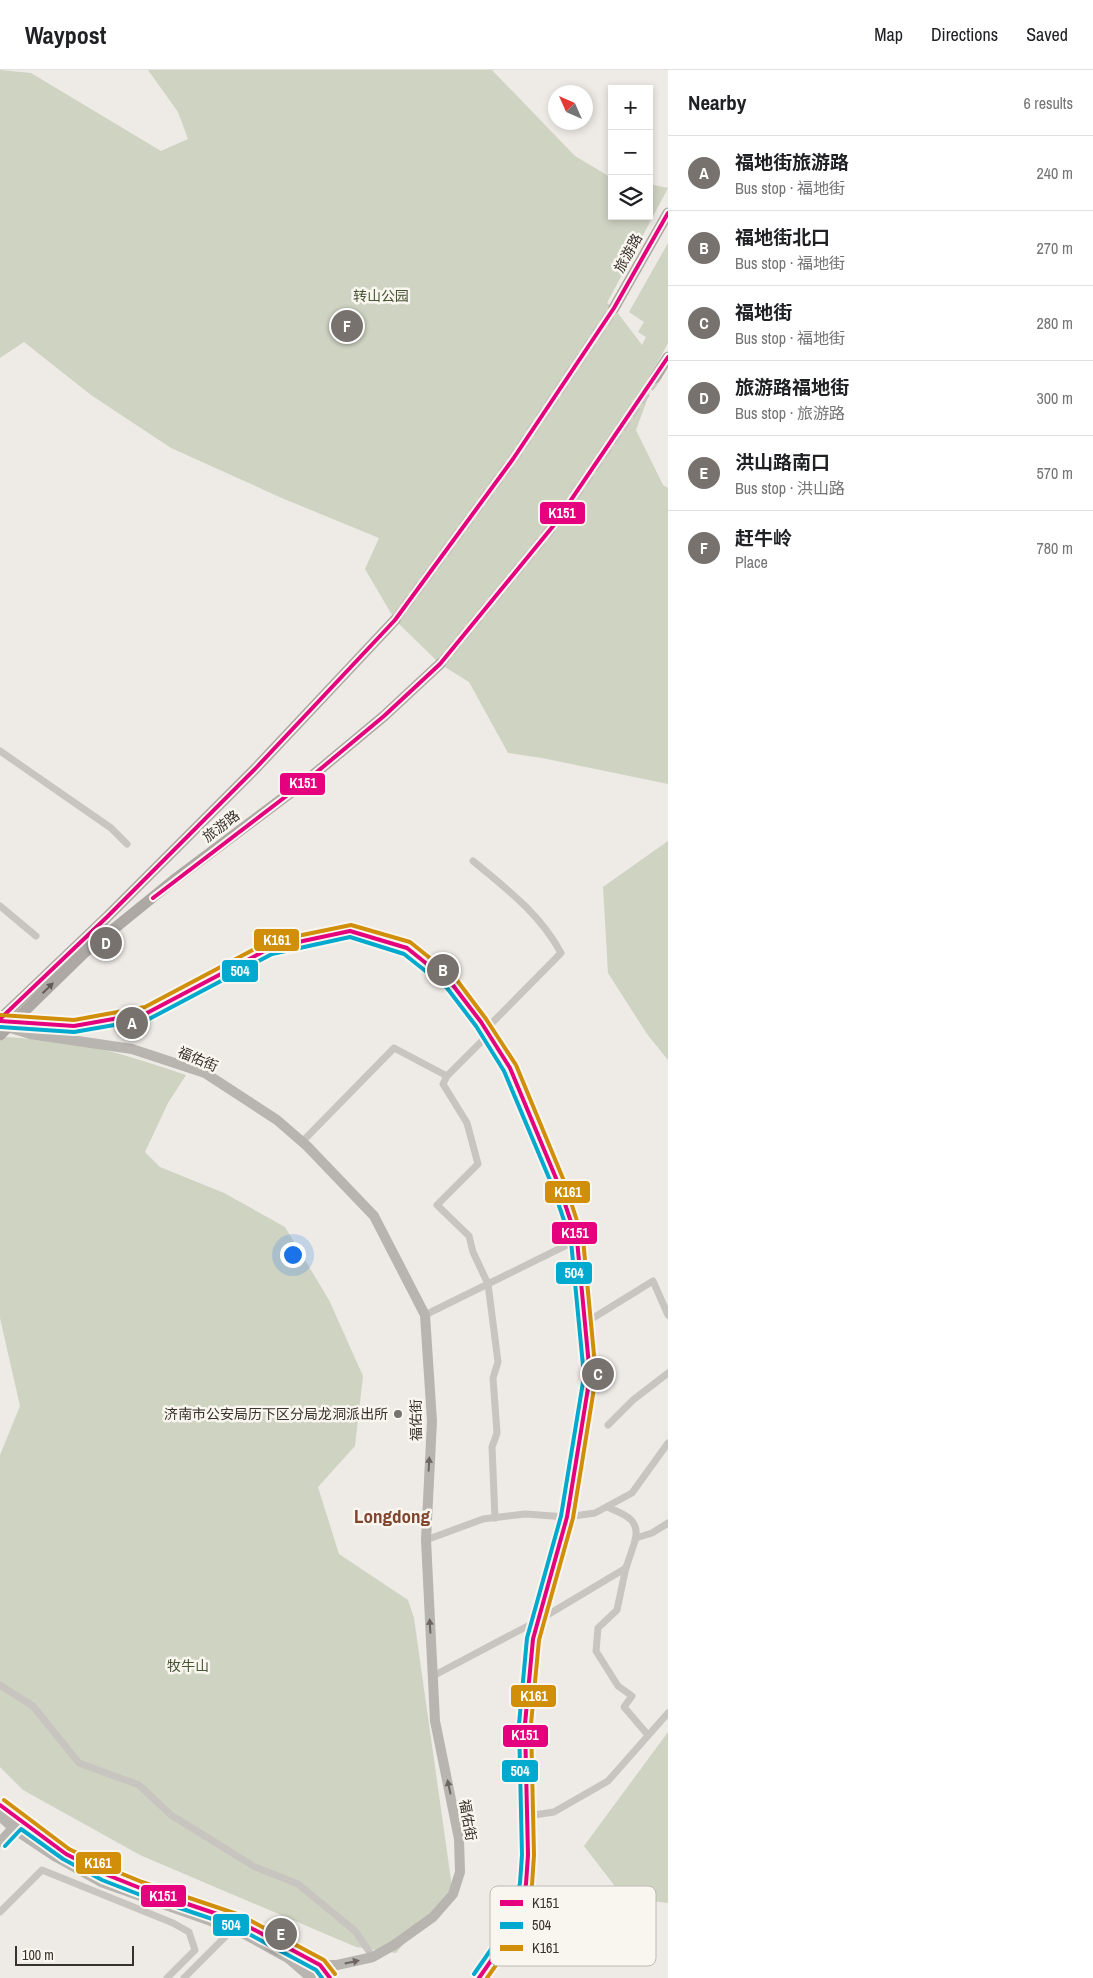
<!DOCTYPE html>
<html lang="en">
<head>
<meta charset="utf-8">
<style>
  :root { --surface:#fff; --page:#f6f6f6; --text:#202124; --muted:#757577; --line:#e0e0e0; --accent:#78726e }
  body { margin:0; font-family:"Archivo Narrow","Noto Sans SC",sans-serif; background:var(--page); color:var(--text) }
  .controls { position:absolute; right:15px; top:15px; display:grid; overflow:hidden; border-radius:0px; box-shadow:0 2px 8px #0003 }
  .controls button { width:45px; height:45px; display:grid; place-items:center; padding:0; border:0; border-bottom:1px solid var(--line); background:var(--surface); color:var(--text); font:25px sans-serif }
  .compass { position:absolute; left:548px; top:15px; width:45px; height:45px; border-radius:50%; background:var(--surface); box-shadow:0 2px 8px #0003; rotate:315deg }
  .scale { position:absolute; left:15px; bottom:12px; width:119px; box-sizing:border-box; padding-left:5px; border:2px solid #39312d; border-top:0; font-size:14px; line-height:18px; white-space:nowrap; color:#39312d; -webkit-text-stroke:4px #f9f5ef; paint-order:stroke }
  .you { position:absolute; left:292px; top:1184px; width:18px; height:18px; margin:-12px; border:4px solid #fff; border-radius:50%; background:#1a73e8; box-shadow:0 0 0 8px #1a73e833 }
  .badge { display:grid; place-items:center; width:32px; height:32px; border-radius:50%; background:var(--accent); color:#fff; font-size:16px; font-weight:700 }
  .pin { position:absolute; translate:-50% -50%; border:2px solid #fff; box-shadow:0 1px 5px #0006 }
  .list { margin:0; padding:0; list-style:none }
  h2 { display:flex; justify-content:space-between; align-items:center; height:65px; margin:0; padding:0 20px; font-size:21px }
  h2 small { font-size:16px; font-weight:400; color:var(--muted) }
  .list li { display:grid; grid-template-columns:32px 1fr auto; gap:15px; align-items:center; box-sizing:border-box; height:75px; padding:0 20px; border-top:1px solid var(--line) }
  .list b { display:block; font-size:19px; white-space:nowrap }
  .list p { margin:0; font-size:16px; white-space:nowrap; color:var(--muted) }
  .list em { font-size:16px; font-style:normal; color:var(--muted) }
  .icon { flex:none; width:28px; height:28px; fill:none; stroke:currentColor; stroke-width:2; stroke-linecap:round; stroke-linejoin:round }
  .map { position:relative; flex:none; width:668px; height:1908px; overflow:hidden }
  header { display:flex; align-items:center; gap:30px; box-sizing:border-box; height:70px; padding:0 25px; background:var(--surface); border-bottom:1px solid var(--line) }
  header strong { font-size:24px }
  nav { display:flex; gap:28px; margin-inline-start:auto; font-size:18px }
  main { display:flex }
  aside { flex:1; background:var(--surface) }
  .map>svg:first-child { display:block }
</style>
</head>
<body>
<header>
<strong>Waypost</strong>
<nav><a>Map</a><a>Directions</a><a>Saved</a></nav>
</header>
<main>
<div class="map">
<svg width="668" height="1908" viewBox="0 0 668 1908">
  <rect width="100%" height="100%" fill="#eeebe6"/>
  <!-- green -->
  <g fill="#cfd3c2">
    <path d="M 0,0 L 31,3 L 161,81 L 188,69 L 178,42 L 148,0 L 492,0 L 575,86 L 612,108 L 612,146 L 649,146 L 649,114 L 668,118 L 607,233 L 614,238 L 642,275 L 646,267 L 638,262 L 644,252 L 629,242 L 668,173 L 668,273 L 653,301 L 655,308 L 636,360 L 663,415 L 668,418 L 668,714 L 542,688 L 508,683 L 469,612 L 440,594 L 395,550 L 365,499 L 379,468 L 284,429 L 171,378 L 91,325 L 24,272 L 0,288 Z"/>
    <path d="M 668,771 L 668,990 L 647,964 L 608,903 L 603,817 Z"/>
    <path d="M 5,967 C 38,969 72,972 105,980 C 132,987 159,996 186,1005 L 168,1033 L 145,1082 L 160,1097 L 224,1123 L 285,1157 L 329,1230 L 363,1306 L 355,1376 L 318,1417 L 339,1484 L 408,1530 L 414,1548 L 452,1817 L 396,1883 L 356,1877 L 140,1785 L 23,1720 L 0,1697 L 0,1385 L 20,1336 L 0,1248 L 0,971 Z"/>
    <path d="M 668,1662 L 668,1833 L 624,1828 L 584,1776 Z"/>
  </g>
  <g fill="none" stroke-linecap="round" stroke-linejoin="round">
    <!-- primary-tunnel -->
    <g stroke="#cac6c1" stroke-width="11" stroke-dasharray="11 5.5" stroke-linecap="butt">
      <path d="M 395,550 L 513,389 L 614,238"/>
      <path d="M 440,594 L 554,455 L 655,308"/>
    </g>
    <!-- street -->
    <g stroke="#c8c4bf" stroke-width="7">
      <path d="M 0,681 L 111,758 L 127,774"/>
      <path d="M 473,791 C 507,819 540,844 561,883 L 486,959"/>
      <path d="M 0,836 L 36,866"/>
      <path d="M 447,1006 L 443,1014 L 467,1053 L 478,1094 L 437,1135 L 469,1166 L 473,1182 L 488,1214 L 498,1292 L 493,1308 L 497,1363 L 492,1377 L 495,1448"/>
      <path d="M 302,1072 L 394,978 L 447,1006 L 489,964"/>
      <path d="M 425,1245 L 577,1170"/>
      <path d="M 585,1253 L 653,1211 L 668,1245"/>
      <path d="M 608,1355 L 633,1330 L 668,1303"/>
      <path d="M 607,1437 C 623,1444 641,1449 635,1470"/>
      <path d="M 426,1470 L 483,1449 L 525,1444 L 567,1447 L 595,1443 L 632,1423 L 668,1373"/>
      <path d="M 626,1497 L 617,1540 L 598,1558 L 596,1581 L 618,1616 L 632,1626 L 624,1637 L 648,1665"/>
      <path d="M 433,1606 L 539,1550 L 626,1498 L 636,1468 L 652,1463 L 668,1453"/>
      <path d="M 0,1615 L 33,1636 L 79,1693 L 139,1715 L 171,1745 L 255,1797 L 298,1814 L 355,1861 L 373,1887"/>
      <path d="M 527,1746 L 554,1742 L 608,1711 L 668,1643"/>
      <path d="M 0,1842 L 42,1800 L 173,1853 L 189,1862 L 195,1880 L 167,1908"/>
      <path d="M 184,1908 L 233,1859"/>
    </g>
    <!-- secondary -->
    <g stroke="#b8b4af" stroke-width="10">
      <path d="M 8,953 L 74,956 L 147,943 L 270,878 L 350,861 L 407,878 L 452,914 L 481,952 L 510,998 L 558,1113 L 577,1170 L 590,1306 L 567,1447 L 533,1569 L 525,1654 L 528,1785 L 526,1814 L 516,1855 L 479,1908"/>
      <path d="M 4,956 L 30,964 L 132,979 L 205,1003 L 277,1050 L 307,1076 L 374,1146 L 425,1245 L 432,1351 L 426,1470 L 435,1651 L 459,1769 L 460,1802 L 453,1824 L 433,1847 L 394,1875 L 373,1887 L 337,1895 L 320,1895 L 308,1906"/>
      <path d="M 0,1735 L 20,1751 L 66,1784 L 105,1804 L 140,1818 L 238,1851 L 320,1895 L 330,1908"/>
      <path d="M 0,1746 L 14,1759 L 56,1787 L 101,1812 L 239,1861 L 288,1888 L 311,1908"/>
      <path d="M 0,1772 L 17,1754"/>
    </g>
    <!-- primary -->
    <g stroke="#ada8a4" stroke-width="11">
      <path d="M 614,238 L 668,143"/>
      <path d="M 655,308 L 668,287"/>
      <path d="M 0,949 L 108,846 L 255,699 L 395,550"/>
      <path d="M 0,965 L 84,883 L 174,810 L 306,711 L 384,646 L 440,594"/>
    </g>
    <defs>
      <g id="bus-1">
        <path d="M 153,828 L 306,711 L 384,646 L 440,594 L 554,455 L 668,287"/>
        <path d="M 0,949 L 108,846 L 255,699 L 395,550 L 513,389 L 614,238 L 668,143"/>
        <path d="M 0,951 L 74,956 L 147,943 L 270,878 L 350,861 L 407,878 L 452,914 L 481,952 L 510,998 L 558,1113 L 577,1170 L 590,1306 L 567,1447 L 533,1569 L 525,1654 L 528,1785 L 526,1814 L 516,1855 L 479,1908"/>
        <path d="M 0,1735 L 66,1784 L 105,1804 L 140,1818 L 238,1851 L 320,1895 L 330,1908"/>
      </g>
      <g id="bus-2">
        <path d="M 0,957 L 74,962 L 149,949 L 272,884 L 350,867 L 404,884 L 447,918 L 476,956 L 504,1001 L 552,1115 L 571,1171 L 584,1306 L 561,1446 L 527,1568 L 519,1654 L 522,1785 L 520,1813 L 510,1852 L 474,1904"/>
        <path d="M 5,1776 L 21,1759 L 63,1789 L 102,1810 L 138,1824 L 236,1857 L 316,1900 L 322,1908"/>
      </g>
      <g id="bus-3">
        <path d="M 0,945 L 74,950 L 145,937 L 268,872 L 351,855 L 410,872 L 456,909 L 486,949 L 516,995 L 564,1111 L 583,1169 L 596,1306 L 573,1448 L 539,1570 L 531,1654 L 534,1785 L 532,1815 L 522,1858 L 487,1908"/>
        <path d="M 4,1730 L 69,1779 L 108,1798 L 142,1812 L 240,1845 L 324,1890 L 335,1904"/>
      </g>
    </defs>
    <!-- bus-1 casing -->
    <use href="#bus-1" stroke="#f9f5ef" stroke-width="8"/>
    <!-- bus-2 casing -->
    <use href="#bus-2" stroke="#f9f5ef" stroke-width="8"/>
    <!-- bus-3 casing -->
    <use href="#bus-3" stroke="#f9f5ef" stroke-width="8"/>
    <!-- bus-1 -->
    <use href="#bus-1" stroke="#e5007d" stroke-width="4"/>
    <!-- bus-2 -->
    <use href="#bus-2" stroke="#00a9ce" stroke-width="4"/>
    <!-- bus-3 -->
    <use href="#bus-3" stroke="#d18f09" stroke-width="4"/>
  </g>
  <!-- one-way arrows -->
  <defs><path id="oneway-solid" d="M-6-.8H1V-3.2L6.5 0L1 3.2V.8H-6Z" transform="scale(1.25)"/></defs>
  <use fill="#625b57" href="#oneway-solid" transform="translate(48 918) rotate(-44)"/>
  <g fill="#6c6561">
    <use href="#oneway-solid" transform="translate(429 1394) rotate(-87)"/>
    <use href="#oneway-solid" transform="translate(430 1556) rotate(-93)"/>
    <use href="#oneway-solid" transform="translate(449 1717) rotate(-102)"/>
    <use href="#oneway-solid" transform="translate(352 1892) rotate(-12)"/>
  </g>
  <!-- markers -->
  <circle fill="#78726e" stroke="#f9f5ef" stroke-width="2" cx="398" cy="1344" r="5"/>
  <g text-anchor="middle" stroke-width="5" stroke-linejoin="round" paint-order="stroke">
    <!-- street labels -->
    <g font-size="14" fill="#39312d" stroke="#f9f5ef">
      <text transform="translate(628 183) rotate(-61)" y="5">旅游路</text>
      <text transform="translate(221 756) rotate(-37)" y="5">旅游路</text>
      <text transform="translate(198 989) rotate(23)" y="5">福佑街</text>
      <text transform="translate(416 1350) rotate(-91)" y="5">福佑街</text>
      <text transform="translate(468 1750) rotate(80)" y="5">福佑街</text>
    </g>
    <!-- park labels -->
    <g font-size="14" fill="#475533" stroke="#f9f5ef">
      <text x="381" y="231">转山公园</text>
      <text x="188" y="1601">牧牛山</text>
    </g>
    <!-- poi labels -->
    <g font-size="14" fill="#39312d" stroke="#f9f5ef" text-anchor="end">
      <text x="388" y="1349">济南市公安局历下区分局龙洞派出所</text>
    </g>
    <!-- district labels -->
    <g font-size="19" font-weight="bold" fill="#80452e" stroke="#f9f5ef">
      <text x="392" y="1453">Longdong</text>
    </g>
  </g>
  <!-- legend -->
  <rect x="490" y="1816" width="166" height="80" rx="8" fill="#f9f5ef" stroke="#bfbab5" stroke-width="1"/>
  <rect x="500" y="1830" width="23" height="6" fill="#e5007d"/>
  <rect x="500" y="1852" width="23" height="7" fill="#00a9ce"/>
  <rect x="500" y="1875" width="23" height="6" fill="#d18f09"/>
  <g font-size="14" fill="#39312d">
    <text x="532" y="1838">K151</text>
    <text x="532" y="1860">504</text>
    <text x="532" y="1883">K161</text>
  </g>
  <g stroke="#f9f5ef" stroke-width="2">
    <rect x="539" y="431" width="47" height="24" rx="5" fill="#e5007d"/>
    <rect x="279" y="702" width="47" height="24" rx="5" fill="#e5007d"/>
    <rect x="253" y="858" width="47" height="24" rx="5" fill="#d18f09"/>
    <rect x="221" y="889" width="38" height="24" rx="5" fill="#00a9ce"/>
    <rect x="544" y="1110" width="47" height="24" rx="5" fill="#d18f09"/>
    <rect x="551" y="1151" width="47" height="24" rx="5" fill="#e5007d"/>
    <rect x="555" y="1191" width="38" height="24" rx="5" fill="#00a9ce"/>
    <rect x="510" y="1614" width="47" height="24" rx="5" fill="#d18f09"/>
    <rect x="502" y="1654" width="47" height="24" rx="5" fill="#e5007d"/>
    <rect x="501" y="1689" width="38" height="24" rx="5" fill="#00a9ce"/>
    <rect x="75" y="1781" width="47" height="24" rx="5" fill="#d18f09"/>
    <rect x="140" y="1814" width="47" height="24" rx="5" fill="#e5007d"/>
    <rect x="212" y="1843" width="38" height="24" rx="5" fill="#00a9ce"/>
  </g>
  <g font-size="14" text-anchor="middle" font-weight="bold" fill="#fff">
    <text x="562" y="448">K151</text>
    <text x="303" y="718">K151</text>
    <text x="277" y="875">K161</text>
    <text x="240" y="906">504</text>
    <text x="568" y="1127">K161</text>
    <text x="575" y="1168">K151</text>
    <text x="574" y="1208">504</text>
    <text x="534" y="1631">K161</text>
    <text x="525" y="1670">K151</text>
    <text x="520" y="1706">504</text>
    <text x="98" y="1798">K161</text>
    <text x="163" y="1831">K151</text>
    <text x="231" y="1860">504</text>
  </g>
</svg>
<div class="controls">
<button>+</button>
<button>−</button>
<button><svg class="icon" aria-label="layers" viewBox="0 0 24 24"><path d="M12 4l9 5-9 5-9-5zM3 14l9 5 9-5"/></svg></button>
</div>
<svg class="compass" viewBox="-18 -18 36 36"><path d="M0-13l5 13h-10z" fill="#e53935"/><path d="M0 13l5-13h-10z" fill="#757577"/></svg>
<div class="scale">100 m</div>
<div class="you"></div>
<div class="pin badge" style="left:132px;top:953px">A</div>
<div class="pin badge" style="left:443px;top:900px">B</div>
<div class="pin badge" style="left:598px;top:1304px">C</div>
<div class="pin badge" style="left:106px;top:873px">D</div>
<div class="pin badge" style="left:281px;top:1864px">E</div>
<div class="pin badge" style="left:347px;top:256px">F</div>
</div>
<aside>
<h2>Nearby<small>6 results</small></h2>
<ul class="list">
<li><span class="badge">A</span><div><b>福地街旅游路</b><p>Bus stop · 福地街</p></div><em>240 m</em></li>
<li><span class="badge">B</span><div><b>福地街北口</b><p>Bus stop · 福地街</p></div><em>270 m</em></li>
<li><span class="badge">C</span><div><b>福地街</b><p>Bus stop · 福地街</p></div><em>280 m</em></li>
<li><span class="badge">D</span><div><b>旅游路福地街</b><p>Bus stop · 旅游路</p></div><em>300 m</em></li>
<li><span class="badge">E</span><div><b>洪山路南口</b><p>Bus stop · 洪山路</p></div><em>570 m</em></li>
<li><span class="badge">F</span><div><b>赶牛岭</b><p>Place</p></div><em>780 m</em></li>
</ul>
</aside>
</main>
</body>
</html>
